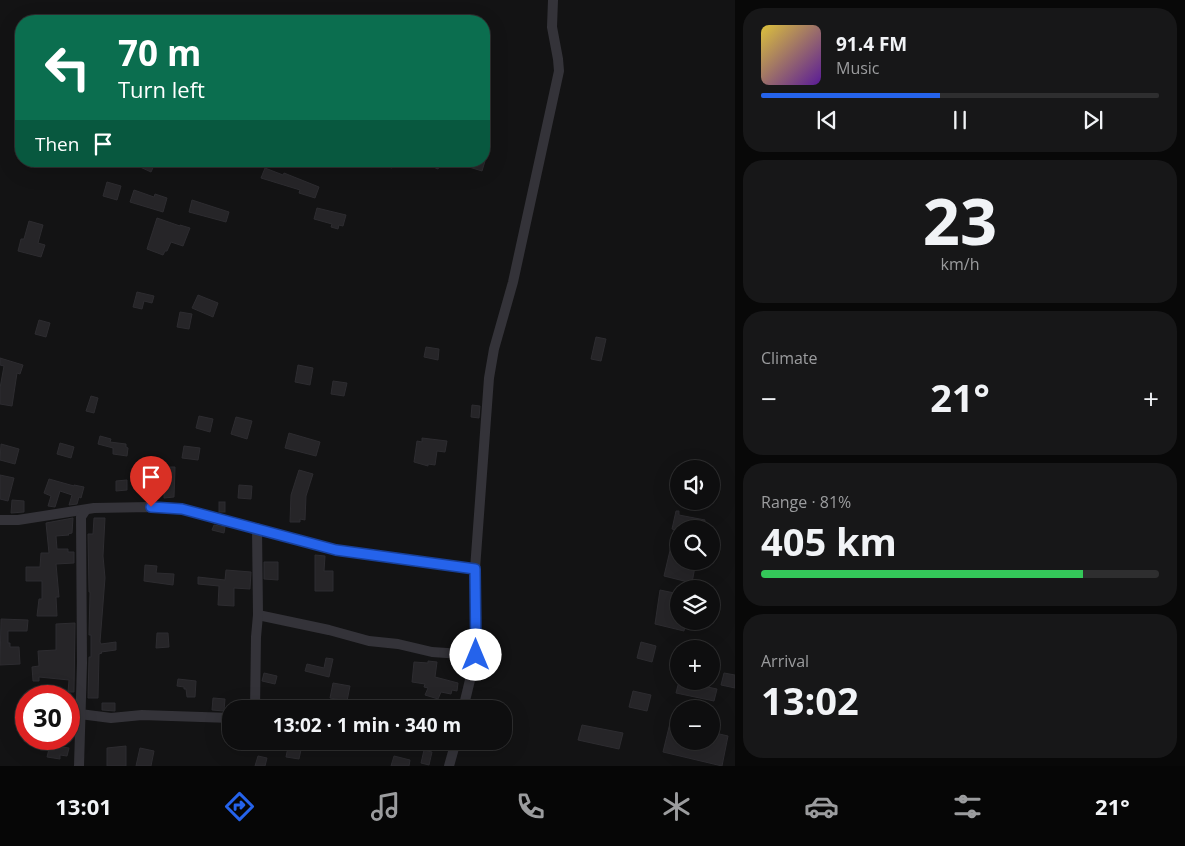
<!DOCTYPE html>
<meta charset="utf-8">
<style>
:root{--surface:#0e0e0f;--page:#171718;--text:#f1f3f6;--muted:#9b9c9e;--line:#2e2e2f;--accent:#2563eb}
body{margin:0;font-family:"Open Sans",sans-serif;background:var(--page);color:var(--text);height:100vh;display:flex;flex-direction:column;font-size:19px;white-space:nowrap}
*{box-sizing:border-box;margin:0}
p{font-size:16px;color:var(--muted)}
.icon{flex:none;width:28px;height:28px;fill:none;stroke:currentColor;stroke-width:2;stroke-linecap:round;stroke-linejoin:round}
.map{position:relative;flex:1;overflow:hidden}
.sheet{display:flex;flex-direction:column;gap:8px;padding:8px;background:#080808;width:450px}
.sheet>*{flex:none}
.banner{position:absolute;left:15px;top:15px;width:475px;height:152px;border-radius:20px;box-shadow:0 5px 20px #0002,0 0 0 1px var(--line);background:#0b6e4f;color:#fff;overflow:hidden}
.tools{position:absolute;left:670px;top:460px;display:grid;gap:10px}
.tools a{display:grid;place-items:center;width:50px;height:50px;border-radius:50%;background:var(--surface);box-shadow:0 5px 20px #0002,0 0 0 1px var(--line);font-size:25px}
.speed{position:absolute;left:15px;top:685px;display:flex;gap:10px;font-size:25px;font-weight:700;text-align:center}
.speed>*{display:grid;place-content:center;width:65px;height:65px;border-radius:50%;background:var(--surface);box-shadow:0 5px 20px #0002,0 0 0 1px var(--line);line-height:1}
.speed .limit{border:8px solid #d22;background:#fff;color:#111}
.pin{position:absolute;display:grid;place-items:center;width:42px;height:42px;color:#fff;margin:-51px -21px;border-radius:50% 50% 50% 0;rotate:-45deg;box-shadow:0 0 5px #0007}
.pin .icon{rotate:45deg}
.me{position:absolute;width:55px;margin:-28px;rotate:0deg;stroke-linejoin:round;filter:drop-shadow(0 0 4px #0008)}
.turn{display:flex;align-items:center;gap:18px;height:105px;padding:0 20px;font-size:22px}
.turn .icon{width:65px;height:65px;stroke-width:2.5}
.turn b{display:block;font-size:35px;line-height:42px}
.then{display:flex;align-items:center;height:48px;padding:0 20px;background:#0003;gap:10px;font-size:19px}
.big{font-size:38px;font-weight:700;line-height:1.1}
.sheet .widget{flex:1;display:flex;flex-direction:column;justify-content:center;gap:8px;min-width:0;padding:0 18px;border-radius:20px;background:var(--page)}
.sheet .dial{align-items:center;gap:0}
.dial b{font-size:65px;line-height:1}
.song{display:flex;align-items:center;gap:15px}
.cover{width:60px;height:60px;border-radius:8px;background:linear-gradient(135deg,hsl(50 70% 55%),hsl(270 70% 35%))}
.played{height:5px;border-radius:2px;background:linear-gradient(90deg,var(--accent) 45%,var(--line) 45%)}
.keys{display:flex;justify-content:space-around;direction:ltr}
.heat{display:flex;justify-content:space-between;align-items:center;font-size:28px;direction:ltr}
.charge{height:8px;border-radius:4px;background:linear-gradient(90deg,#34c759 81%,var(--line) 0)}
.trip{position:absolute;left:222px;top:700px;width:290px;height:50px;border-radius:20px;background:var(--surface);box-shadow:0 5px 20px #0002,0 0 0 1px var(--line);font-weight:700;line-height:50px;text-align:center}
.menu{display:flex;height:80px;justify-content:space-around;align-items:center;background:#060606;color:var(--muted)}
.menu .icon{width:35px;height:35px}
.menu .selected{color:var(--accent)}
.menu b{font-size:22px;color:var(--text)}
main{display:flex;flex:1;min-height:0}
.map>svg:first-child{display:block}
.building{fill:#262528;stroke:#2d2c30}
.lines{fill:none;stroke-linecap:round;stroke-linejoin:round}
.minor{stroke:#343339;stroke-width:10}
.route-casing{stroke:#184099;stroke-width:12}
.route{stroke:#2563eb;stroke-width:9}
</style>
<main>
<div class="map">
<svg width="735" height="766" viewBox="0 0 735 766">
<rect width="100%" height="100%" fill="#131314"/>
<g class="building">
<path d="M127 161H156L151 172Z"/>
<path d="M374 161H394L392 168 374 163Z"/>
<path d="M419 161H442L438 169Z"/>
<path d="M471 161H485L482 171 469 167Z"/>
<path d="M265 168 283 175 284 173 319 187 315 198 299 193 300 190 261 178Z"/>
<path d="M107 182 121 186 117 200 103 196Z"/>
<path d="M134 190 154 197 155 194 167 198 163 212 130 202Z"/>
<path d="M192 200 229 212 226 222 189 212Z"/>
<path d="M317 208 346 215 343 226 339 225 338 229 331 227 332 224 314 219Z"/>
<path d="M157 218 180 226V225L190 228 183 246 171 242 167 251H165L163 255 147 249Z"/>
<path d="M29 221 43 225 38 243 45 245 41 257 18 251 21 239H24Z"/>
<path d="M137 292 154 296 152 303 144 301 142 309 133 307Z"/>
<path d="M198 295 218 303 213 317 192 308Z"/>
<path d="M180 312 192 314 189 329 177 327Z"/>
<path d="M39 320 50 323 46 337 35 334Z"/>
<path d="M596 337 606 339 601 361 591 359Z"/>
<path d="M426 347 439 349 438 360 424 357Z"/>
<path d="M0 358 23 365 20 374 17 373 12 406 0 404V388L4 366 0 365Z"/>
<path d="M298 365 313 368 310 385 295 382Z"/>
<path d="M333 381 347 383 344 396 331 394Z"/>
<path d="M91 396 98 398 94 413 86 411Z"/>
<path d="M472 405 480 406 479 418 471 417Z"/>
<path d="M199 416 213 419 210 432 196 428Z"/>
<path d="M236 417 252 421 247 439 231 434Z"/>
<path d="M289 433 320 442 316 456 285 448Z"/>
<path d="M100 436 111 439 110 442 126 444V447L128 448 127 456 113 454V448L98 444Z"/>
<path d="M422 438 447 441 445 452 437 451 435 465 428 464V466L414 462 417 441 422 442Z"/>
<path d="M60 443 74 447 71 458 57 454Z"/>
<path d="M1 444 19 449 15 464 0 460Z"/>
<path d="M184 446 200 448 198 460 182 458Z"/>
<path d="M164 467H175L174 497 164 498Z"/>
<path d="M299 470 313 474 306 496 305 520 300 519V522H290L291 495Z"/>
<path d="M0 475 14 478 8 501 0 499Z"/>
<path d="M49 479 74 486V485L84 487 81 498 79 497 77 504 69 505 72 495 60 491 55 507 48 506 51 496 44 493Z"/>
<path d="M127 480V490L116 491V481Z"/>
<path d="M239 485 252 486 251 499 238 498Z"/>
<path d="M12 500 24 501V512L11 513Z"/>
<rect x="219" y="502" width="6" height="10"/>
<path d="M676 511H679V515L705 520 703 529H679V531L672 529Z"/>
<path d="M73 518 72 533 68 534 69 535 56 536 57 549H68V552H74V563L56 564 59 597H56L57 616H37L39 599H42V581H26V567H40L41 553H49L46 523Z"/>
<path d="M94 518H105L103 556 105 578 100 642 101 644 116 642V650L101 652 102 653 99 654 98 698H88L89 657H91V635H89L90 592H89L88 534H93Z"/>
<path d="M214 525 225 527 224 533 212 530Z"/>
<path d="M672 542 679 544V561H696L692 583 664 576Z"/>
<path d="M315 555 325 556 324 571H333V591H315Z"/>
<path d="M264 562H278V580L264 579Z"/>
<path d="M145 565 157 566 156 573 174 574 173 585 144 581Z"/>
<path d="M226 570 251 572 250 589 234 588V606L218 605 219 586 198 584V577L225 580Z"/>
<path d="M660 590 679 594V621H686L684 631 655 624Z"/>
<path d="M1 619 28 620 27 631H8V643H10V647H19L20 664 0 665Z"/>
<path d="M75 623 74 692H68L69 680 39 677V681H33L32 667 39 666 38 651 56 650V624Z"/>
<path d="M157 633H168L169 647 156 648Z"/>
<path d="M641 642 656 646 652 662 637 658Z"/>
<path d="M326 658 333 659 329 677 305 671 307 664 324 668Z"/>
<path d="M428 661 437 662 435 677 458 683 457 691 452 690 451 694 441 692 438 699 425 695 428 688 424 687 425 684 412 682 414 662 428 663Z"/>
<path d="M264 673 277 676 275 684 262 681Z"/>
<path d="M724 673 735 675V688L721 685Z"/>
<path d="M178 679 196 681 195 697H187L186 689H184V687L177 686Z"/>
<path d="M679 681 717 689 714 701 676 693Z"/>
<path d="M333 683 350 686 347 701 330 698Z"/>
<path d="M633 691 651 695 647 711 629 707Z"/>
<path d="M213 698 225 699 224 711 212 710Z"/>
<path d="M102 703H115V711L102 710Z"/>
<path d="M670 723 679 725V741H711V732L728 736 722 766 663 752Z"/>
<path d="M582 725 623 733 619 749 578 740Z"/>
<path d="M289 742 302 745 299 759 286 757Z"/>
<path d="M50 745 69 748 67 756 60 755V759L47 757Z"/>
<path d="M126 746V766H107V748Z"/>
<path d="M140 748 154 751 151 766H136Z"/>
<path d="M424 750 432 752 429 765 421 763Z"/>
<path d="M258 756 267 758 265 766H255Z"/>
<path d="M394 756 410 760 409 766H391Z"/>
</g>
<g class="lines">
<g class="minor">
<path d="M0 520H18L94 508 151 507 182 509 336 550 475 569"/>
<path d="M258 615 329 630 369 641 398 644 432 652 476 655"/>
<path d="M255 709 256 637 258 615 257 528"/>
<path d="M463 709 476 655 475 569 489 378 494 349 513 282 559 71 558 59 552 27 553 0"/>
<path d="M80 714 111 718 142 715 231 718"/>
<path d="M438 741 455 744"/>
<path d="M79 766 82 663 81 517 85 511"/>
<path d="M449 766 456 741"/>
</g>
</g>
<g class="lines">
<defs>
<path id="route" d="M151 507 182 509 336 550 475 569 476 655"/>
</defs>
<use href="#route" class="route-casing"/>
<use href="#route" class="route"/>
</g>
</svg>
<div class="tools">
<a><svg class="icon" aria-label="sound" viewBox="0 0 24 24"><path d="M4 9h4l5-4v14l-5-4H4zM17 9q2 3 0 6"/></svg></a>
<a><svg class="icon" aria-label="search" viewBox="0 0 24 24"><circle cx="10" cy="10" r="6"/><path d="M15 15l6 6"/></svg></a>
<a><svg class="icon" aria-label="layers" viewBox="0 0 24 24"><path d="M12 4l9 5-9 5-9-5zM3 14l9 5 9-5"/></svg></a>
<a>+</a>
<a>−</a>
</div>
<div class="speed"><div class="limit">30</div></div>
<div class="pin" style="left:151px;top:507px;background:#d93025"><svg class="icon" aria-label="arrive" viewBox="0 0 24 24"><path d="M6 21V4h12l-3 4 3 4H6"/></svg></div>
<svg class="me" style="left:476px;top:655px" viewBox="-20 -20 40 40"><circle r="19" fill="#fff"/><path d="M0-13L10 11 0 6-10 11z" fill="#2563eb"/></svg>
<div class="trip">13:02 · 1 min · 340 m</div>
<div class="banner">
<div class="turn"><svg class="icon" aria-label="left" viewBox="0 0 24 24"><path d="M17 20v-9H6M10 6l-5 5 5 5"/></svg><div><b>70 m</b>Turn left</div></div>
<div class="then">Then<svg class="icon" aria-label="arrive" viewBox="0 0 24 24"><path d="M6 21V4h12l-3 4 3 4H6"/></svg></div>
</div>
</div>
<section class="sheet">
<div class="widget">
<div class="song"><i class="cover"></i><div><b>91.4 FM</b><p>Music</p></div></div>
<div class="played"></div>
<div class="keys"><svg class="icon" aria-label="previous" viewBox="0 0 24 24"><path d="M18 5L8 12l10 7zM5 5v14"/></svg><svg class="icon" aria-label="pause" viewBox="0 0 24 24"><path d="M8 5v14M16 5v14"/></svg><svg class="icon" aria-label="next" viewBox="0 0 24 24"><path d="M6 5l10 7-10 7zM19 5v14"/></svg></div>
</div>
<div class="widget dial"><b>23</b><p>km/h</p></div>
<div class="widget"><p>Climate</p>
<div class="heat"><a>−</a><b class="big">21°</b><a>+</a></div>
</div>
<div class="widget"><p>Range · 81%</p><b class="big">405 km</b><div class="charge"></div></div>
<div class="widget"><p>Arrival</p><b class="big">13:02</b></div>
</section>
</main>
<nav class="menu">
<b>13:01</b>
<svg class="icon selected" aria-label="directions" viewBox="0 0 24 24"><path d="M12 3l9 9-9 9-9-9zM9 14v-3h6M13 9l2 2-2 2"/></svg>
<svg class="icon" aria-label="music" viewBox="0 0 24 24"><path d="M9 18V5l10-2v13"/><circle cx="6" cy="18" r="3"/><circle cx="16" cy="16" r="3"/></svg>
<svg class="icon" aria-label="phone" viewBox="0 0 24 24"><path d="M5 4h4l2 5-3 2q2 4 5 5l2-3 5 2v4C11 20 4 13 5 4z"/></svg>
<svg class="icon" aria-label="climate" viewBox="0 0 24 24"><path d="M12 3v18M4 7l16 10M4 17L20 7"/></svg>
<svg class="icon" aria-label="car" viewBox="0 0 24 24"><path d="M5 17H2v-5l4-1 3-4h7l3 4 3 1v5h-3M9 17h6M6 11h13"/><circle cx="7" cy="17" r="2"/><circle cx="17" cy="17" r="2"/></svg>
<svg class="icon" aria-label="filters" viewBox="0 0 24 24"><path d="M4 7h16M4 17h16"/><circle cx="9" cy="7" r="2"/><circle cx="15" cy="17" r="2"/></svg>
<b>21°</b>
</nav>
